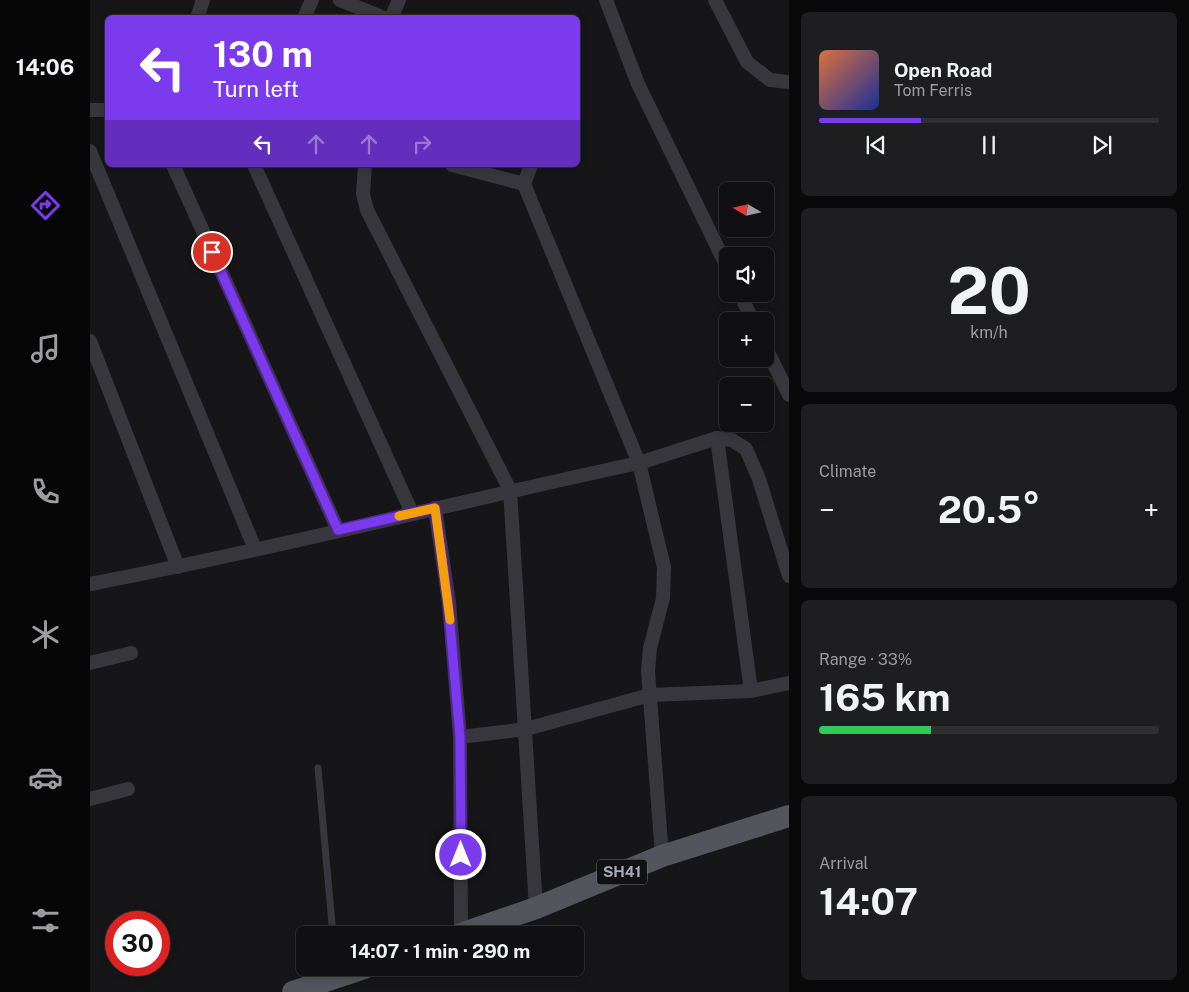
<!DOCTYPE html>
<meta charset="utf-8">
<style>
:root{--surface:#101012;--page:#1e1e20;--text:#f1f3f6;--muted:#9c9d9f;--line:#303032;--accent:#7c3aed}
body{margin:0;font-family:"Public Sans",sans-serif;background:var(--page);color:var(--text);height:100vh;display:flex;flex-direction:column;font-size:19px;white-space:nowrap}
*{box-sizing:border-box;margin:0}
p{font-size:16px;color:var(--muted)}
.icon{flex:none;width:28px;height:28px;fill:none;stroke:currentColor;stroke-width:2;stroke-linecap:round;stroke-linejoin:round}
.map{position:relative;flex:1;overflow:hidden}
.sheet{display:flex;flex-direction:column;gap:12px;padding:12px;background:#09090a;width:400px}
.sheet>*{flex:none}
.banner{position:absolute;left:15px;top:15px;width:475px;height:152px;border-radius:8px;box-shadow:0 2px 8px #0003,0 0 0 1px var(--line);background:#7c3aed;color:#fff;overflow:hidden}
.needle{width:32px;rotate:279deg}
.controls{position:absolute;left:629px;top:182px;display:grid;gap:10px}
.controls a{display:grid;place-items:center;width:55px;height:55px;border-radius:8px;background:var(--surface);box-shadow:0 2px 8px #0003,0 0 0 1px var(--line);font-size:25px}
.speed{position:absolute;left:15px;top:911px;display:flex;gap:10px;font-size:25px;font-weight:700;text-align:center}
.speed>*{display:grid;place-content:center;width:65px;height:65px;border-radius:50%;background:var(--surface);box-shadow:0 2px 8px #0003,0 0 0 1px var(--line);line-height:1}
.speed .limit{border:8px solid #d22;background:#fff;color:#111}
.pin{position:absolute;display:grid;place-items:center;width:42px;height:42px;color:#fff;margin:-21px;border:2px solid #fff;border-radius:50%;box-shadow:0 1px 5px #0007}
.me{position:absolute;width:55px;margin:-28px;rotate:0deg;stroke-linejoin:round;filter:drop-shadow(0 0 4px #0008)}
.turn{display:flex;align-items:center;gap:18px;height:105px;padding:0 25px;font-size:22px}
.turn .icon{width:65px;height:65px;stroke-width:2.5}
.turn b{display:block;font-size:35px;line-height:42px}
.lanes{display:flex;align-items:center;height:48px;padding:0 25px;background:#0003;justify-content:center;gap:25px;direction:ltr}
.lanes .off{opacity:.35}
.big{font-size:38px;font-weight:700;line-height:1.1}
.sheet .widget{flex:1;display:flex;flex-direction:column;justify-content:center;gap:8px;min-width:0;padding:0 18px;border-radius:8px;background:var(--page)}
.sheet .dial{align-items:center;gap:0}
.dial b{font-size:65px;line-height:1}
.song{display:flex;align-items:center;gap:15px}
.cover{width:60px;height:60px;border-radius:8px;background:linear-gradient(135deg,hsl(20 70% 55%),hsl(230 70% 35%))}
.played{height:5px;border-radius:2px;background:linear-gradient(90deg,var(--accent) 30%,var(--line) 30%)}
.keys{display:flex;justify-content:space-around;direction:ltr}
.heat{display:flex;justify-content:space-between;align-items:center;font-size:28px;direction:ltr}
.charge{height:8px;border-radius:4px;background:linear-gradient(90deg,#34c759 33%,var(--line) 0)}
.trip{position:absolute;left:206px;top:926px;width:288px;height:50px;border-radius:8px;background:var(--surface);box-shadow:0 2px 8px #0003,0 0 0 1px var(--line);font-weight:700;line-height:50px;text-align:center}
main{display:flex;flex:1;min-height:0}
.tab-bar{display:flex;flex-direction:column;width:90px;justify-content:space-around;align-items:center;background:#060607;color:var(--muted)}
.tab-bar .icon{width:35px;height:35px}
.tab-bar .current{color:var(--accent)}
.tab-bar b{font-size:22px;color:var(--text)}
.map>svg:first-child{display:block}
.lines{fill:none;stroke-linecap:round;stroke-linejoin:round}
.service{stroke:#37373d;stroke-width:7}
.minor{stroke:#37373d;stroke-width:14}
.primary{stroke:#53545c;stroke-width:22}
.route-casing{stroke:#51269a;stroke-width:12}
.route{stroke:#7c3aed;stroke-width:9}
.slow{stroke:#f59e0b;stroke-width:9}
.labels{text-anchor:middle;stroke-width:5;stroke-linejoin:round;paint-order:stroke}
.shield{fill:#111113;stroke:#7b7d86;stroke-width:1}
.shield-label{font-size:15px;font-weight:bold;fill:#a8abb8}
</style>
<main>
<nav class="tab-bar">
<b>14:06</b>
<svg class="icon current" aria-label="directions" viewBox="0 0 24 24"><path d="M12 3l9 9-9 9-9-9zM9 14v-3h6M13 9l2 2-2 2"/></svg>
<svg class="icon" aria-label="music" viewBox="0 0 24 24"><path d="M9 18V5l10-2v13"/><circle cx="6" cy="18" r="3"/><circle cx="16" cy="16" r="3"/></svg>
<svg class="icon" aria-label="phone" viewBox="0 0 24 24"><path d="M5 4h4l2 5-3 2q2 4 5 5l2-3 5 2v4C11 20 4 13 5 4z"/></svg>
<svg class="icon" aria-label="climate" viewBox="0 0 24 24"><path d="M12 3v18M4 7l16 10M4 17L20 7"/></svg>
<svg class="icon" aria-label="car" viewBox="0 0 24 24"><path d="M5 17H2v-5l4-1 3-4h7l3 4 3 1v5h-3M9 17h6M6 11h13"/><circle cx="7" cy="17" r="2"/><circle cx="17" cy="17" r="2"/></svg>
<svg class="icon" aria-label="filters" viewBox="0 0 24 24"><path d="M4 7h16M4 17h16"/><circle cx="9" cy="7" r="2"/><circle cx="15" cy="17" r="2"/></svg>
</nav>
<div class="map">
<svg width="699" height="992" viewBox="0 0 699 992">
<rect width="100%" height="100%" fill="#161618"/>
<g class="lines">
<path class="service" d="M228 768 243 935"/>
<g class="minor">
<path d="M250 0 294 18"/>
<path d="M516 0 548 84 638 269"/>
<path d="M625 0 657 62 680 80 699 82"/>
<path d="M107 18 113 0"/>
<path d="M214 18 222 0"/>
<path d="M301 18 309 0"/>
<path d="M0 110H18"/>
<path d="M0 151 165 549"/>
<path d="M83 165 248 530"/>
<path d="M164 165 322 513"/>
<path d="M275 165 273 194 277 210 420 490 446 908"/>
<path d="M362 165 434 184 549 463 627 438 642 440 656 449 669 479 699 576"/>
<path d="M434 184 441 165"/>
<path d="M650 294 663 321"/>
<path d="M0 341 88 567"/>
<path d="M675 346 699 395"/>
<path d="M627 438 661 691"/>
<path d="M345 508 359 602 370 737 371 934"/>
<path d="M0 584C184 549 366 502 549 463L574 567 573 598 560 648 558 671 572 856"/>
<path d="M0 663 41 653"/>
<path d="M370 737 436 729 560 695 661 691 699 683"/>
<path d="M0 799 38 789"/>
</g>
<g class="primary">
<path d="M368 935 446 908 572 856 699 816"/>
<path d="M203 992 274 968"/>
</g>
</g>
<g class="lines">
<defs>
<path id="route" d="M122 252 248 530 345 508 358 602 370 737 371 855"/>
</defs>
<use href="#route" class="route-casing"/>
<use href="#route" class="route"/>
<path class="slow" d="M309 516 345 508 360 620"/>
</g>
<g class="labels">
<rect class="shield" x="507" y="859.5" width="50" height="25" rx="4"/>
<g class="shield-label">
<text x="532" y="877">SH41</text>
</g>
</g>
</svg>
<div class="controls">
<a><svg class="needle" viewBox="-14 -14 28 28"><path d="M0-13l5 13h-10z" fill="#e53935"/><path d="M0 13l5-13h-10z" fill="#9c9d9f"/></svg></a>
<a><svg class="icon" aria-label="sound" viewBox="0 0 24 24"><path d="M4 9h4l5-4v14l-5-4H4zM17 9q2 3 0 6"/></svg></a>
<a>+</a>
<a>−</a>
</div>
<div class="speed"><div class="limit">30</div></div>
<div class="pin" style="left:122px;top:252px;background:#d93025"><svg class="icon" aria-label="arrive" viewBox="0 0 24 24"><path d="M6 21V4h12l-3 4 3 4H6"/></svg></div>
<svg class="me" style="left:371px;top:855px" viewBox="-20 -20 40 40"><circle r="17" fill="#7c3aed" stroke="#fff" stroke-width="3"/><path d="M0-11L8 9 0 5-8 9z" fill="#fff"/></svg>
<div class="trip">14:07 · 1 min · 290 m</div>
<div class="banner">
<div class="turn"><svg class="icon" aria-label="left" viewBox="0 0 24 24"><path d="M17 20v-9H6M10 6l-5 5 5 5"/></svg><div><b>130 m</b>Turn left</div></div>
<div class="lanes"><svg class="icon" aria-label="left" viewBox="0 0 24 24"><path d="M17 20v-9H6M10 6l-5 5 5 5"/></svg><svg class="icon off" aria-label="ahead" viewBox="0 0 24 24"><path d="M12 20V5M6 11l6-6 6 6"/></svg><svg class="icon off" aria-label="ahead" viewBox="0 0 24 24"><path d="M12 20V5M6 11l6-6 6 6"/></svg><svg class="icon off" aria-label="right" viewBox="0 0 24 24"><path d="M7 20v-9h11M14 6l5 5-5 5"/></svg></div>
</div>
</div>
<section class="sheet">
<div class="widget">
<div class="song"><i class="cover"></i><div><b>Open Road</b><p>Tom Ferris</p></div></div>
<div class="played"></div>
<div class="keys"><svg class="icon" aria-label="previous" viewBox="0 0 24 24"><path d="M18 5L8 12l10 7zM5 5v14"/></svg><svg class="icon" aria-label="pause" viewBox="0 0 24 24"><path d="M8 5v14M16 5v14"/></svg><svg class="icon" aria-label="next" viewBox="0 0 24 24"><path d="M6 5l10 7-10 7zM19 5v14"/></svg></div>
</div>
<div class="widget dial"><b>20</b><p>km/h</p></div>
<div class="widget"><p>Climate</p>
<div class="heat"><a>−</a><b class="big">20.5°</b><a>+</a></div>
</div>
<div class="widget"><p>Range · 33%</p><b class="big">165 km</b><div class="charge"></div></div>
<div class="widget"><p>Arrival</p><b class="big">14:07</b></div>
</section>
</main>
